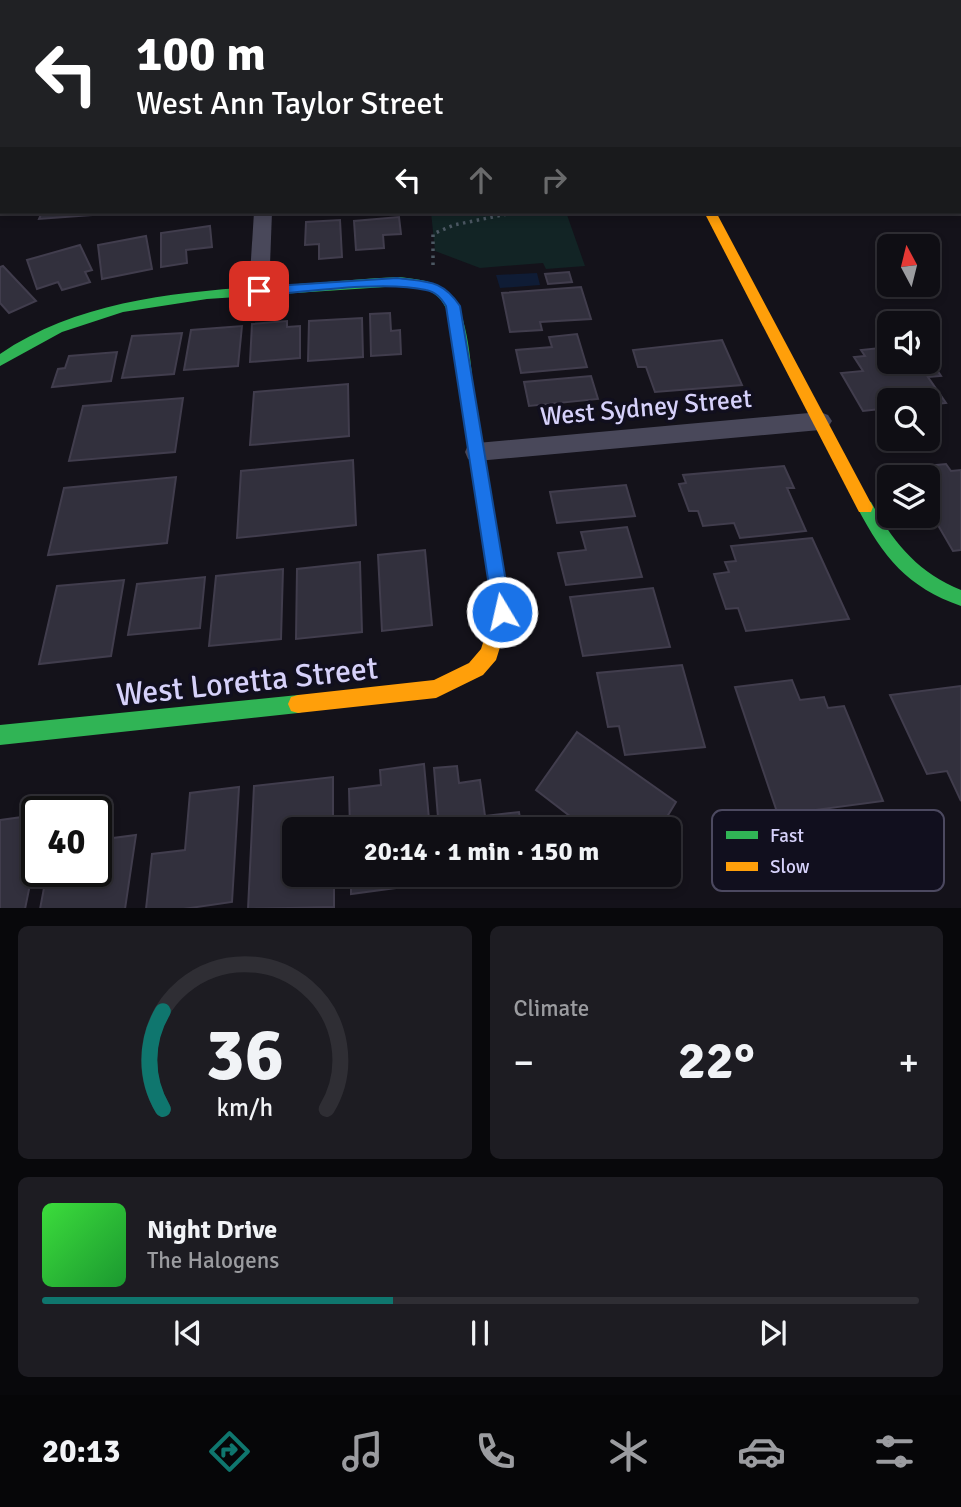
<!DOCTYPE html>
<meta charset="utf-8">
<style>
:root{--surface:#0f0e14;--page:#1d1c22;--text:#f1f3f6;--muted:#9b9ca0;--line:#2f2e34;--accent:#0f766e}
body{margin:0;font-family:Signika,sans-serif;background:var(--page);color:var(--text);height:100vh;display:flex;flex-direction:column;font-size:26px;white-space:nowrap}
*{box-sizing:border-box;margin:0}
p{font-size:23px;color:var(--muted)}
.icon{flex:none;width:38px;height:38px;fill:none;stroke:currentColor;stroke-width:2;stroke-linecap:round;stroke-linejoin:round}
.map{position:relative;height:908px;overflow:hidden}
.sheet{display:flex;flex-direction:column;gap:18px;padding:18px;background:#08080b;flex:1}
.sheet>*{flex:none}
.hud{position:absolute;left:0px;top:0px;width:962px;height:214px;box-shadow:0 4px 10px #0003,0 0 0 2px var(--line);background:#202124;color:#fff;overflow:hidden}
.needle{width:46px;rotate:353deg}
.buttons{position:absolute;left:877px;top:234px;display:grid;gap:14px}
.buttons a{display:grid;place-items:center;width:63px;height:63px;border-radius:10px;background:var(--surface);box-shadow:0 4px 10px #0003,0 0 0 2px var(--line);font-size:35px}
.speed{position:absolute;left:21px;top:796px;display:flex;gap:14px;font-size:35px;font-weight:700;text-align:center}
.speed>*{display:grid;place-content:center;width:91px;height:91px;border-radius:50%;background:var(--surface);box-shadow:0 4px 10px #0003,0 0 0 2px var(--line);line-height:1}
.speed .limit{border:4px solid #111;border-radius:10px;background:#fff;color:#111}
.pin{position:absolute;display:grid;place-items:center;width:60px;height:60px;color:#fff;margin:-30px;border-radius:14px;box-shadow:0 4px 10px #0006}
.me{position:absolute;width:77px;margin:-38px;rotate:351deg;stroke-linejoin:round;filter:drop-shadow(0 0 5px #0008)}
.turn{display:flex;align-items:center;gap:24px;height:147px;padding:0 21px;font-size:32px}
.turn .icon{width:91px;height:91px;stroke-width:2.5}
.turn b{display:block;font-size:49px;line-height:60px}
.lanes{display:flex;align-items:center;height:66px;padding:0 21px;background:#0003;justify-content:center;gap:35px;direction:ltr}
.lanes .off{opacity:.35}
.big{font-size:52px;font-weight:700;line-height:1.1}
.sheet .widget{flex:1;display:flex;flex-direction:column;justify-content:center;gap:10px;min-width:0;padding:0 24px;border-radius:10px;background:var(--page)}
.sheet .dial{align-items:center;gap:0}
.dial svg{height:182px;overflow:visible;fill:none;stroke:var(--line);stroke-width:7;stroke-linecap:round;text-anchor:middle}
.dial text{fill:var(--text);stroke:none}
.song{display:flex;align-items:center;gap:21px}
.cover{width:84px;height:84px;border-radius:10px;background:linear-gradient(135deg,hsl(120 70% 55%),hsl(130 70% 35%))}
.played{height:7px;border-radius:4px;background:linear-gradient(90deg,var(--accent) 40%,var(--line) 40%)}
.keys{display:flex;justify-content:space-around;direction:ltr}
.heat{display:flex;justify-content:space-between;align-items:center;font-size:38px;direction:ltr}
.sheet .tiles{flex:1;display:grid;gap:18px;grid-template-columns:1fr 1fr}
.widget:last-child{grid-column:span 2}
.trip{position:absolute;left:282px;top:817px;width:399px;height:70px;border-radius:10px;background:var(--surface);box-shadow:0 4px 10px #0003,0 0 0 2px var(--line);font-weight:700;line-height:70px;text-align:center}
.tabs{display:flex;height:112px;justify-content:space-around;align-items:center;background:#060608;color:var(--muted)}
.tabs .icon{width:49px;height:49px}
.tabs .current{color:var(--accent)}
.tabs b{font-size:32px;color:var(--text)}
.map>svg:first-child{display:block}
.green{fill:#122425}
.water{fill:#0f1c35}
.building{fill:#32303d;stroke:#413d4d;stroke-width:2}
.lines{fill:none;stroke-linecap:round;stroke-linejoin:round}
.path-far1{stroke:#4c5863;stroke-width:2.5;stroke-dasharray:2 3.5;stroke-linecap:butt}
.path{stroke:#4c5863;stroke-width:3.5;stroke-dasharray:2.5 4.5;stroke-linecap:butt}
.street{fill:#49485a;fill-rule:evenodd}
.fast{fill:#30b455;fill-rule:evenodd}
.slow{fill:#ff9f0a;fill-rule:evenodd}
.route{fill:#1a73e8;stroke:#114b97;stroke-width:2}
.labels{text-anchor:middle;stroke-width:7;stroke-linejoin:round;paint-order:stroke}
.street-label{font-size:26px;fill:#d6d1fa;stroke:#110f1e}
.near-street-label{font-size:32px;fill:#d6d1fa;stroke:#110f1e}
.key{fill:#110f1e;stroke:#4c4960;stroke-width:2}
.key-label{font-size:19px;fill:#d6d1fa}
</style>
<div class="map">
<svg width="961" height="909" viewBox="0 0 961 909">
<rect width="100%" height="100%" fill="#14121a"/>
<path class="green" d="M431 212H566L585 266 546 269 543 263 480 268 435 251Z"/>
<path class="water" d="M537 273 540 285 500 288 496 275Z"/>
<g class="building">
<path d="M42 212H107L106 214 39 219Z"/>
<path d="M399 217 401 234 383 235 384 248 356 250 354 221Z"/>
<path d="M340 220 342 257 319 259V244L305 245 306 222Z"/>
<path d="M210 226 212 247 186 250 187 263 161 267V233Z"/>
<path d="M146 236 152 269 102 279 98 245Z"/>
<path d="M80 245 92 270 85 272 90 282 62 290 58 282 37 289 27 260Z"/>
<path d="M3 266 36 301 9 313 0 303V267Z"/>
<path d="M569 272 572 282 548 284 545 274Z"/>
<path d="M581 287 591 319 540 322 542 330 510 332 502 293Z"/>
<path d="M390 313 391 331 400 330 401 354 371 356 370 314Z"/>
<path d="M362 318 363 357 308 361 309 321Z"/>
<path d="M287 321V327L300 326V358L250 362 252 324Z"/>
<path d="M242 326 238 366 184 370 191 330Z"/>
<path d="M182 333 174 374 122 378 132 336Z"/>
<path d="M577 334 587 367 521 373 516 350 552 347 549 337Z"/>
<path d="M722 340 742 385 655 392 646 367H638L633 350Z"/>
<path d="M889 347V362H928V356L941 376 928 377 946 403 928 405V401H889V408L863 411 841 373 863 371 854 357 865 356 861 350Z"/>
<path d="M117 352 111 381 52 387 58 369 65 368 69 356Z"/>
<path d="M591 376 598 399 529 406 524 382Z"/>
<path d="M348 384 349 436 250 445 254 392Z"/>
<path d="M183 398 175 452 69 461 83 406Z"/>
<path d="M353 460 356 525 237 538 241 471Z"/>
<path d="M946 464 951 471 961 470V550L953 551 928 508V478H910L904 468Z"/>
<path d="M784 466 794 488H787L806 531 740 538 734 523 703 526 698 511H689L679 484 686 483 683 475Z"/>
<path d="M176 477 167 543 48 555 64 488Z"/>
<path d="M626 485 635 516 557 523 550 492Z"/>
<path d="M627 527 642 577 566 585 558 553 586 550 581 532Z"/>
<path d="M812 538 849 619 746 631 738 608 726 609 714 574 729 572 725 562 736 561 731 546Z"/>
<path d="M425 550 432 625 382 631 378 555Z"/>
<path d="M360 562 362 632 296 639 297 569Z"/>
<path d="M283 569 281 639 209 646 216 576Z"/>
<path d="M205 577 200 628 128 635 137 584Z"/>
<path d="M124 580 111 656 39 664 57 586Z"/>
<path d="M653 588 670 647 583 656 570 597Z"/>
<path d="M682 665 705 747 625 755 619 726 608 727 597 673Z"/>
<path d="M792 680 800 700 824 697 828 708 844 706 883 801 778 815 735 687Z"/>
<path d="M961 686V801L947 771 927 774 890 695Z"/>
<path d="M577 732 676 802 659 830H588L536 790Z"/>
<path d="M424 764 430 830H350L349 789 381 785 380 770Z"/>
<path d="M457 766 459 783 480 780 485 816 519 812 522 830H439L434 768Z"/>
<path d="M333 777V830H294V875H334V907L248 909 254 786Z"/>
<path d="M239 787 232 902 183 909H146L152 854 185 850 190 793Z"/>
<path d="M111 800 105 839 136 835 125 909H40L47 872H96V812H59L60 805Z"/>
<path d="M37 815V850L25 909H0V820Z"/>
<path d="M351 875H433L434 883 351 894Z"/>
</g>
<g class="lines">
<path class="path-far1" d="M0 84 2 81"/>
<path class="path" d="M433 265V234L454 225 517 212"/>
<g class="street">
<path d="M206 0H220L205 2Z"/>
<path d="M718 0H760L717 2Z"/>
<path d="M795 0H809L810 2H796Z"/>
<rect x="0" y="169" width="2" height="10"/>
<path d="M254 212H272L269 291 266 296H252L249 291Z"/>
<path d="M820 412 828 415 832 421 828 427 820 430 477 461 468 459 465 452 468 445 477 443Z"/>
</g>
<g class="fast">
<path d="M400 277C414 279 430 280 443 288 469 304 470 364 474 392L472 396H462L460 392C457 368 456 311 437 296 427 287 413 287 400 286L207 299 123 312 62 332 0 366V354C87 295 197 291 298 284 332 282 366 278 400 277Z"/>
<path d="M865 500 871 502C893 542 918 573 961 590V606C907 587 883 557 857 507L859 502Z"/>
<path d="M298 695 305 697 308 704 305 711 298 713 0 745V725Z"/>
</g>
<g class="slow">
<path d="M704 212H716L873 507 871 512H859Z"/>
<path d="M467 387 474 392 511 612 496 660 483 675 436 698 298 713 291 711 288 704 291 697 298 695 434 680 469 663 481 649 493 612 460 392Z"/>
</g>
</g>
<path class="route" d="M397 278C427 282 442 279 460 306L511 612 508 618 502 620 495 618 493 612 446 306C441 298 436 292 426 290 384 280 304 292 259 296L252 291 259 287Z"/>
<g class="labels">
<g class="street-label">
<text transform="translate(646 407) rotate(-5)" y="9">West Sydney Street</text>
</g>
<g class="near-street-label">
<text transform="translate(247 681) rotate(-6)" y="11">West Loretta Street</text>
</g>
</g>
<rect x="712" y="810" width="232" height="81" rx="10" class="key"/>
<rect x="726" y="831" width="32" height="8" fill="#30b455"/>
<rect x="726" y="862" width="32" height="9" fill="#ff9f0a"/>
<g class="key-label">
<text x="770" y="842">Fast</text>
<text x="770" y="873">Slow</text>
</g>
</svg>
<div class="buttons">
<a><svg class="needle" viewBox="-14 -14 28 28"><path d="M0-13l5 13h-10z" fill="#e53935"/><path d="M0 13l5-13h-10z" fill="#9b9ca0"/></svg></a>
<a><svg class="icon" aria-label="sound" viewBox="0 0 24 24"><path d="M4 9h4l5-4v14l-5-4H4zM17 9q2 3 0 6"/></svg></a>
<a><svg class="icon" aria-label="search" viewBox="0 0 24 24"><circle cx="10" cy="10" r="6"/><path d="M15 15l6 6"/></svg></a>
<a><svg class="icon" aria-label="layers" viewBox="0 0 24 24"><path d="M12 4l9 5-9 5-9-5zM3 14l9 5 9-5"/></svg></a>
</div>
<div class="speed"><div class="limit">40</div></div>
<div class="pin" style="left:259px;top:291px;background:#d93025"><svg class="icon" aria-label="arrive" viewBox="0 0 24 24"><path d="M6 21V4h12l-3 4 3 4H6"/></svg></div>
<svg class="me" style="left:502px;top:612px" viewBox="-20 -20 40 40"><circle r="17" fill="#1a73e8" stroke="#fff" stroke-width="3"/><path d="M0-11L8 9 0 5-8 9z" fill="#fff"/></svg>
<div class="trip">20:14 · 1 min · 150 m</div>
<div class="hud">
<div class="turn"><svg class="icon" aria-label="left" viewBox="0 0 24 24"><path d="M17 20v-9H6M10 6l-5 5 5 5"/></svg><div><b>100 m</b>West Ann Taylor Street</div></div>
<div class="lanes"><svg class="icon" aria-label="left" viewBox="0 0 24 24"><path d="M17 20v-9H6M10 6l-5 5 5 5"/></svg><svg class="icon off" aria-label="ahead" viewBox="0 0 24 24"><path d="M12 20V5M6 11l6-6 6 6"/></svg><svg class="icon off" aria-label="right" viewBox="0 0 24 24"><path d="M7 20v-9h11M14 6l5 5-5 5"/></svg></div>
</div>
</div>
<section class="sheet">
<div class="tiles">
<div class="widget dial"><svg viewBox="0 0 100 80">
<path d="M14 69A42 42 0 1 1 86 69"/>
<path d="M14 69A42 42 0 0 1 14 26" stroke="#0f766e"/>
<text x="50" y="56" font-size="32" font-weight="700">36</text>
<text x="50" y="72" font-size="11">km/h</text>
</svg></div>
<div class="widget"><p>Climate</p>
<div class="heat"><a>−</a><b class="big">22°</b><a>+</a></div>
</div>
<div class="widget">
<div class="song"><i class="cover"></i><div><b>Night Drive</b><p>The Halogens</p></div></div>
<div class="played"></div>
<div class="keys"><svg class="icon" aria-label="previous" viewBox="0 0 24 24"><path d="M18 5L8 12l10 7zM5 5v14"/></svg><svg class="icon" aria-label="pause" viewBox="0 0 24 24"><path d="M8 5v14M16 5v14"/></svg><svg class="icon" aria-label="next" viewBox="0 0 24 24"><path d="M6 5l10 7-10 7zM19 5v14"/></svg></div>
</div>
</div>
</section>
<nav class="tabs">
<b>20:13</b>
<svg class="icon current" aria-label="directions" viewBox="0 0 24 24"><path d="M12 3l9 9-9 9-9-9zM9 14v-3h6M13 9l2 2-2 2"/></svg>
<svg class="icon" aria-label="music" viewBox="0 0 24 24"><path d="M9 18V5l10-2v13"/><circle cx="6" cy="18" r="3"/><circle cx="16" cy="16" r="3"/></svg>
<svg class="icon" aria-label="phone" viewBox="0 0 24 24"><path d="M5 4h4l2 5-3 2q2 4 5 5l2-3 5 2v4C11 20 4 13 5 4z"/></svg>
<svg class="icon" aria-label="climate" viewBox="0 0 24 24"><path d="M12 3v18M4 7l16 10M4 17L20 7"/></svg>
<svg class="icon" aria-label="car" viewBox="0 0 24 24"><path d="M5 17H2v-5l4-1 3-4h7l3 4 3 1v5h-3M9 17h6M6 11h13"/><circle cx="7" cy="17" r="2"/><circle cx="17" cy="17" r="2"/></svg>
<svg class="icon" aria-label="filters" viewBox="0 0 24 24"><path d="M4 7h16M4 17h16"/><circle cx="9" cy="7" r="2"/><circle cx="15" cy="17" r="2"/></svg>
</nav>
